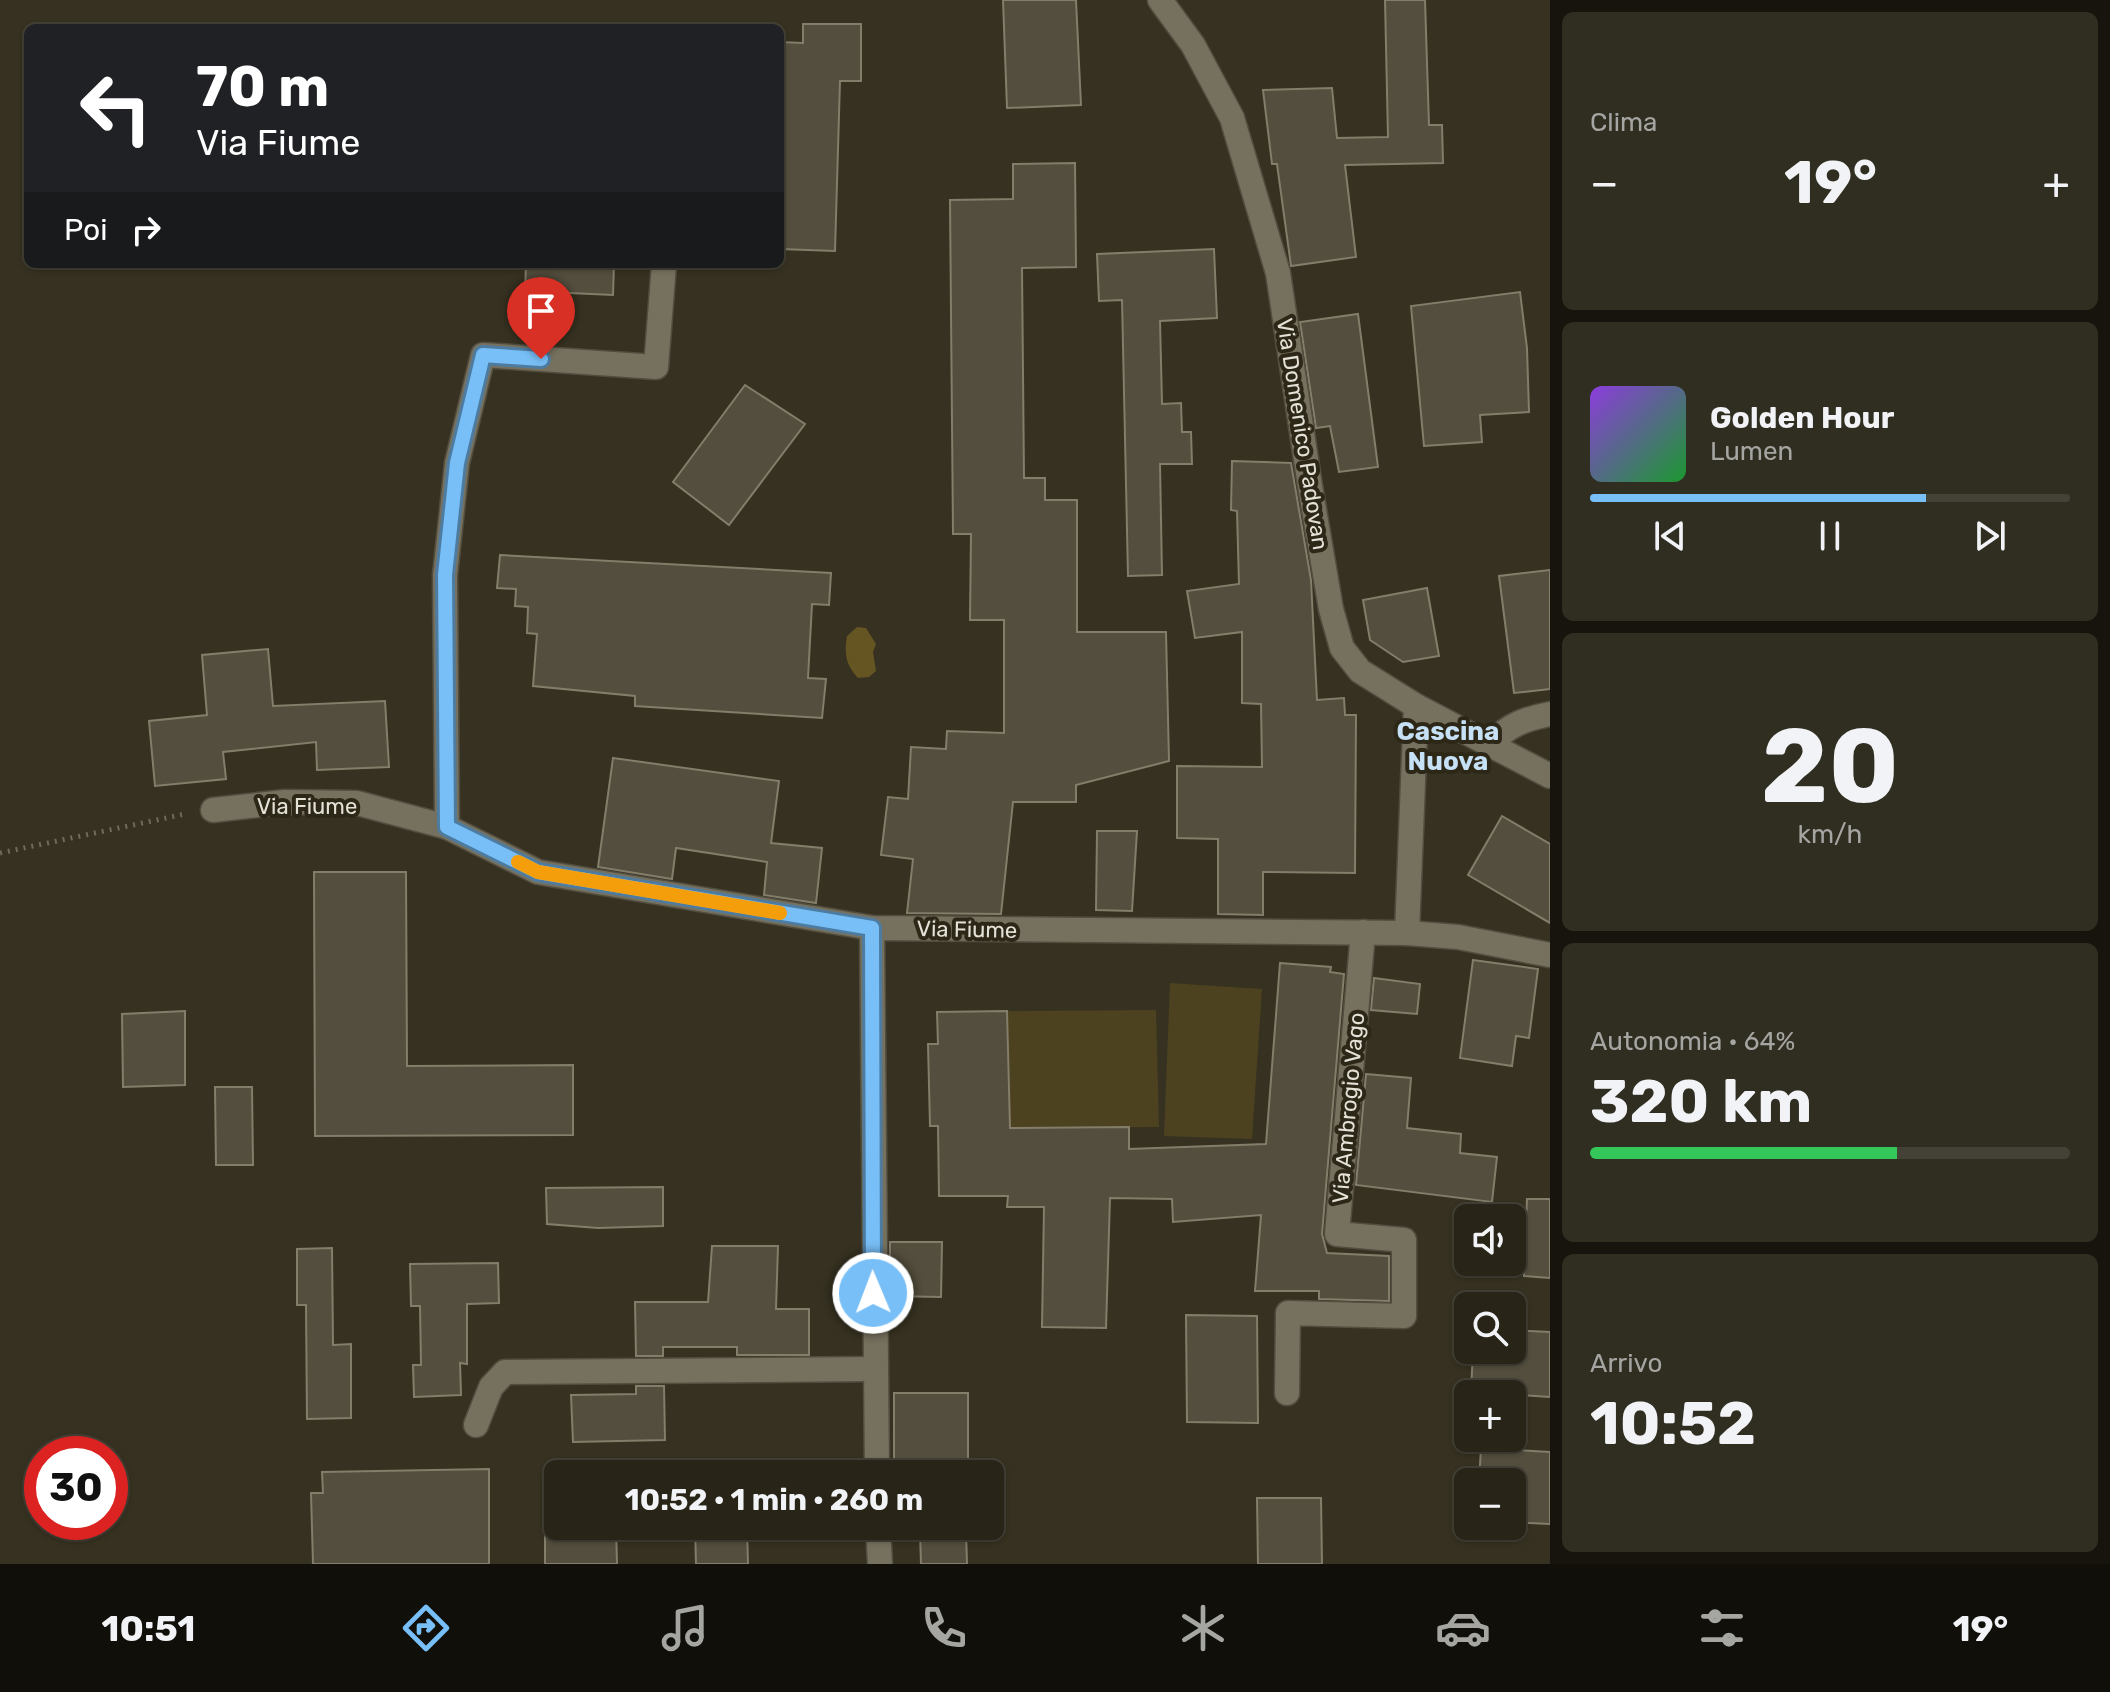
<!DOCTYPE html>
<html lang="it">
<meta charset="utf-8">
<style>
:root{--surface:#282518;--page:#302d21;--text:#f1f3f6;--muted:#a5a5a2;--line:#444237;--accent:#78bff7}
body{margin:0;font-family:Rubik,sans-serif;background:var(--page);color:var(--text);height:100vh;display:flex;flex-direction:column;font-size:30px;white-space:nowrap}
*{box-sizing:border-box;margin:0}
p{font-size:26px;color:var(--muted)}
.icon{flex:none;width:44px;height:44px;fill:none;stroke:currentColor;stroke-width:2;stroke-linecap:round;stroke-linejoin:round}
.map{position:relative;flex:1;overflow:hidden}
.details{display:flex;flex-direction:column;gap:12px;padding:12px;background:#16140d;width:560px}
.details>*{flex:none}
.guide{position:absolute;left:24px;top:24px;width:760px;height:244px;border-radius:12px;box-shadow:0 2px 6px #0004,0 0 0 2px var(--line);background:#202124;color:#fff;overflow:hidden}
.tools{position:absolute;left:1454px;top:1204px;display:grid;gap:16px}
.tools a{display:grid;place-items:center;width:72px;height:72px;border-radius:12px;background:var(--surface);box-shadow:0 2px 6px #0004,0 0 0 2px var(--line);font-size:40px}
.speed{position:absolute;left:24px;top:1436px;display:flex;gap:16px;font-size:40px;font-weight:700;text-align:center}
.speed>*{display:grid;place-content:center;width:104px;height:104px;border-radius:50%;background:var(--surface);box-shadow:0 2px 6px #0004,0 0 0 2px var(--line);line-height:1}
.speed .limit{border:12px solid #d22;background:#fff;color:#111}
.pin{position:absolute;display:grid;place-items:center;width:68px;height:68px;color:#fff;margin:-82px -34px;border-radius:50% 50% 50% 0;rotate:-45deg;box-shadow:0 0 8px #0007}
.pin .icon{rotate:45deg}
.me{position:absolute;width:88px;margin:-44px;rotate:359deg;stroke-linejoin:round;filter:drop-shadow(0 0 6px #0008)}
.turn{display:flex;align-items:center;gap:28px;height:168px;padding:0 40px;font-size:36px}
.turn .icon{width:104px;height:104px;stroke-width:2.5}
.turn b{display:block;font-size:56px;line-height:68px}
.then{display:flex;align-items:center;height:76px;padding:0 40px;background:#0003;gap:16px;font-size:30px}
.big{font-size:60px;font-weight:700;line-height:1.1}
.details .card{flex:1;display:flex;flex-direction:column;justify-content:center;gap:12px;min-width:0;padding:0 28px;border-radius:12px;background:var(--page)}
.details .dial{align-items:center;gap:0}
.dial b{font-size:104px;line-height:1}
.song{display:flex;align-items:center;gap:24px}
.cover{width:96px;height:96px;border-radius:12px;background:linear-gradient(135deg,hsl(270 70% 55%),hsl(130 70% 35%))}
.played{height:8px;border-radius:4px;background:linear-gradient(90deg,var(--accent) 70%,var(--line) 70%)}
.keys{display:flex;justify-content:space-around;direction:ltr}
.heat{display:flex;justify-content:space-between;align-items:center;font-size:44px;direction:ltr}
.charge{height:12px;border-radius:6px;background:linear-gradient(90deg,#34c759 64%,var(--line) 0)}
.trip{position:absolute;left:544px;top:1460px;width:460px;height:80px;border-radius:12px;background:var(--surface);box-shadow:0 2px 6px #0004,0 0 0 2px var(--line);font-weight:700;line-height:80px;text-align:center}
.tab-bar{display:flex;height:128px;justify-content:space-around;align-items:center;background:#100f0a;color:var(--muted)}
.tab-bar .icon{width:56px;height:56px}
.tab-bar .on{color:var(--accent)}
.tab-bar b{font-size:36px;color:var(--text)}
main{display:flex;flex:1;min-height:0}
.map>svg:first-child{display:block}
.green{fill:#4c4220}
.water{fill:#645522}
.building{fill:#534e3d;stroke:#837d6a;stroke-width:2}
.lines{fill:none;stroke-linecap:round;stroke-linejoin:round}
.street-casing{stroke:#514d3f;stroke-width:27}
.secondary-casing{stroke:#514d3f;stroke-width:27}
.path{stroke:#6f6b5c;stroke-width:5;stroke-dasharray:2 6;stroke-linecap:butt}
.street{stroke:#76705e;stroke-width:24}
.secondary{stroke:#76705e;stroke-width:24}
.route-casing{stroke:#4e7ca1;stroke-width:20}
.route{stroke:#78bff7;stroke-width:14}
.slow{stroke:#f59e0b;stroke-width:14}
.labels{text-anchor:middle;stroke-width:8;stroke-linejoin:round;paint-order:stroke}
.street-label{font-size:22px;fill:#e4e1d7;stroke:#2c2717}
.quarter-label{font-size:26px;font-weight:bold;fill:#c6e0f5;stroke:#2c2717}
</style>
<main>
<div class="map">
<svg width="1550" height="1564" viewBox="0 0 1550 1564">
<rect width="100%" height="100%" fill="#363120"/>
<g class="green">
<path d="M1170 983 1262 989 1252 1139 1164 1136Z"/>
<path d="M1156 1010 1159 1127 1010 1128 1007 1011Z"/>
</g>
<path class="water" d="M857 627 866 628 876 644 873 652 876 671 869 677 858 678C846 665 844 654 847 636Z"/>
<g class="building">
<path d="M1003 0H1076L1081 105 1007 108Z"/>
<path d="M1385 0H1425L1429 125H1442L1443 163 1345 165 1356 257 1291 266 1277 164H1272L1263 90 1332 88 1337 138 1388 137Z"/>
<path d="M803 24H861V81H840L835 251 780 249V42L803 43Z"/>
<path d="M1075 163 1076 267 1022 268 1024 478H1045V500H1077V632H1166L1169 761 1076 785V802H1013L1001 914 907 913 913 859 881 855 888 797 908 799 911 747 946 749 947 731 1004 733V620H970L971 534H953L950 200 1013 199V164Z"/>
<path d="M1214 249 1217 318 1160 321 1162 404 1181 403 1182 432H1191L1192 464H1160L1162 575 1128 576 1122 300 1099 301 1097 254Z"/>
<path d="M526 264H614L613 295 525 291Z"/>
<path d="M1520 292 1527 348 1529 412 1480 415 1482 442 1424 446 1411 306Z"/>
<path d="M1358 314 1378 467 1339 472 1330 426 1316 428 1300 322Z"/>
<path d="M745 385 805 424 729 525 673 482Z"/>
<path d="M1232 461 1291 463 1311 580 1317 700 1344 698 1345 715H1356L1355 873 1263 872V915L1218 914V839L1177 838V766L1262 767 1261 704 1242 703V632L1195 638 1187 591 1239 584 1237 511 1231 510Z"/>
<path d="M500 555 831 573 829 605 812 604 808 678 826 679 822 718 635 706V696L533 686 537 634 527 633 528 607 515 606 516 589 497 588Z"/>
<path d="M1550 570V689L1514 693 1499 576Z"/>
<path d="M1427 588 1439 656 1403 662 1370 640 1363 600Z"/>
<path d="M268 649 273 706 385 701 389 767 317 770 316 742 223 752 226 779 155 786 149 721 207 715 202 655Z"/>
<path d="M613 758 779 781 771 843 822 848 816 903 764 895 767 862 676 848 672 879 598 867Z"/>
<path d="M1502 816 1550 844V923L1468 875Z"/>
<path d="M1097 831H1137L1132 911 1096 910Z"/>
<path d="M314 872H406L407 1066 573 1065V1135L315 1136Z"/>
<path d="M1473 960 1538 969 1529 1038 1516 1036 1512 1066 1460 1058Z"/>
<path d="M1280 963 1331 967 1330 972 1344 974 1322 1234 1327 1253 1389 1256V1301L1319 1299V1291H1255L1261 1215 1173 1222 1172 1199 1110 1198 1106 1328 1042 1327 1044 1207H1007L1008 1196H939L938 1126H930L928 1044H938L937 1012 1007 1011 1010 1128 1129 1127V1149L1266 1144Z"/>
<path d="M1374 978 1420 984 1417 1014 1371 1010Z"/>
<path d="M185 1011V1085L123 1087 122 1014Z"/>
<path d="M1366 1074 1411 1078 1407 1128 1461 1134 1460 1153 1497 1157 1492 1202 1356 1185Z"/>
<path d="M215 1087H252L253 1165H216Z"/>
<path d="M663 1187V1226L598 1228 547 1224 546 1188Z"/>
<path d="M1527 1199H1550V1278L1524 1276Z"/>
<path d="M890 1242H942L941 1297 890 1296Z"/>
<path d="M712 1246H778L776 1309H809V1355H737V1347H663V1356H636L635 1302H708Z"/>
<path d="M332 1248 333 1345 351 1344V1418L307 1419 306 1305H297V1249Z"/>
<path d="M498 1263 499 1303 467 1304V1364L460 1363 461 1395 414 1397 413 1365H421L420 1306H411L410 1264Z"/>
<path d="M1186 1315 1257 1316 1258 1423 1187 1422Z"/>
<path d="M1512 1330 1550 1332V1397L1471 1392 1473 1350H1512Z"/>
<path d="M636 1386H664L665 1440 573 1442 571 1395 636 1394Z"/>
<rect x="894" y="1393" width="74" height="69"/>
<path d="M1481 1448 1550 1452V1524L1512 1522V1482H1479Z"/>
<path d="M489 1469V1564H313L311 1493H323L322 1472Z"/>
<path d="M1257 1498H1321L1322 1564H1258Z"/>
<path d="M545 1526H616L617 1564H545Z"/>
<path d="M695 1526H747L748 1564H696Z"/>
<path d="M966 1531 967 1564H921L920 1533Z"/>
</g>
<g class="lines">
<defs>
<g id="street">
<path d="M1490 744C1509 725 1524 719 1550 714"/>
<path d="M213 810 285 802 357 803 447 827 538 872 872 928 1407 933 1458 937 1550 955"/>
<path d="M447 827 445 575 457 463 483 355 656 367 664 264"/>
<path d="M872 928 877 1474"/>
<path d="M1407 933 1416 706"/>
<path d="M1287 1393 1288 1313 1404 1316V1240L1337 1234 1363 932"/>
<path d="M476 1425 491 1387 505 1372 874 1369"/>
<path d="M878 1526 880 1564"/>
</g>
<path id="secondary" d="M1160 0 1193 45 1232 118 1278 273 1310 486 1331 609 1342 648 1360 671 1416 706 1550 776"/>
</defs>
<use href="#street" class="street-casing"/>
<use href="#secondary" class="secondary-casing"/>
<path class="path" d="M0 853 185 814"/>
<use href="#street" class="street"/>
<use href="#secondary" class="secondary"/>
</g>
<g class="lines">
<defs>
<path id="route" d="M541 359 483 355 457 463 445 575 447 827 538 872 872 928 873 1293"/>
</defs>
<use href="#route" class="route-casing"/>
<use href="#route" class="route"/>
<path class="slow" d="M518 862 538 872 780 913"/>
</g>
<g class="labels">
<g class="street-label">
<text transform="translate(1303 434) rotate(81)" y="8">Via Domenico Padovan</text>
<text x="307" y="814">Via Fiume</text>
<text transform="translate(967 929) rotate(1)" y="8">Via Fiume</text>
<text transform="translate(1348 1108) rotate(-85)" y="8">Via Ambrogio Vago</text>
</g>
<g class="quarter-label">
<text x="1448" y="740">Cascina<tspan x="1448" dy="30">Nuova</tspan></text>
</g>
</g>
</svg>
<div class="tools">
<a><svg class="icon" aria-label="sound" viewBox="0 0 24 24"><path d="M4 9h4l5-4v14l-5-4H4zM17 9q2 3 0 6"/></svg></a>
<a><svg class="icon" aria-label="search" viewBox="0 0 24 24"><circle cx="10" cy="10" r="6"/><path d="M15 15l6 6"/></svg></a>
<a>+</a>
<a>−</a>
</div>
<div class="speed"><div class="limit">30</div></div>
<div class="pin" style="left:541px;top:359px;background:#d93025"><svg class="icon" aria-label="arrive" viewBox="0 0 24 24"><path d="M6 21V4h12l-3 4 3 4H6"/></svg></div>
<svg class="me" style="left:873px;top:1293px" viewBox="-20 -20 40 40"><circle r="17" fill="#78bff7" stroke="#fff" stroke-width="3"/><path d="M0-11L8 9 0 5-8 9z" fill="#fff"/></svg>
<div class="trip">10:52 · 1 min · 260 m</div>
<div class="guide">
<div class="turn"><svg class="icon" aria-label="left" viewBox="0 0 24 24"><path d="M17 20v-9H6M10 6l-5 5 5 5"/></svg><div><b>70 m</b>Via Fiume</div></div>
<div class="then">Poi<svg class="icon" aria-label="right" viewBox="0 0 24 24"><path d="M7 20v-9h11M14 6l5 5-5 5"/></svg></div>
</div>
</div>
<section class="details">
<div class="card"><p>Clima</p>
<div class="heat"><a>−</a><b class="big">19°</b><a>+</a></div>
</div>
<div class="card">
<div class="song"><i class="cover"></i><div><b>Golden Hour</b><p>Lumen</p></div></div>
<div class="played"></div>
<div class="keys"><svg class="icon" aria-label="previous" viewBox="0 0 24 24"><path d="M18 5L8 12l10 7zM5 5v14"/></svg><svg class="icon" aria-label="pause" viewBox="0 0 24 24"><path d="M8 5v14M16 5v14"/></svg><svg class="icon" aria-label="next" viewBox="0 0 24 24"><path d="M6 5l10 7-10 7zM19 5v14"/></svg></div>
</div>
<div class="card dial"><b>20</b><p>km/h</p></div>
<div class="card"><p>Autonomia · 64%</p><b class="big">320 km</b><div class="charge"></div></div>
<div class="card"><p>Arrivo</p><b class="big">10:52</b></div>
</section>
</main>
<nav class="tab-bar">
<b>10:51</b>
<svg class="icon on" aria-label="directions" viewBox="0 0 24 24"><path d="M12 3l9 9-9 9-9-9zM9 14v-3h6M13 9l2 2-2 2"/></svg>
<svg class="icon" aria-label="music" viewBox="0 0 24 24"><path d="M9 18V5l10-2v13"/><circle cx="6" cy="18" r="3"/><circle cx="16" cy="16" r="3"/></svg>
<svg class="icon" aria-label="phone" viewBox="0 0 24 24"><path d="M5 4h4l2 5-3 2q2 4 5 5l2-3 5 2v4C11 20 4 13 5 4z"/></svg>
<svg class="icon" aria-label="climate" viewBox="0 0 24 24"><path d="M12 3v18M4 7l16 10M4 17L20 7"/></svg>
<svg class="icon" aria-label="car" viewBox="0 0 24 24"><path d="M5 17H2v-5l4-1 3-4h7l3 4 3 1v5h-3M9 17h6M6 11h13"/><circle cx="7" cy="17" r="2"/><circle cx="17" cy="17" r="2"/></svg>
<svg class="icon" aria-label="filters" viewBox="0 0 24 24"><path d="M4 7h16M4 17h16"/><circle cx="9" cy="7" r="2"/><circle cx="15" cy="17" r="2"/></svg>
<b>19°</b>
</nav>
